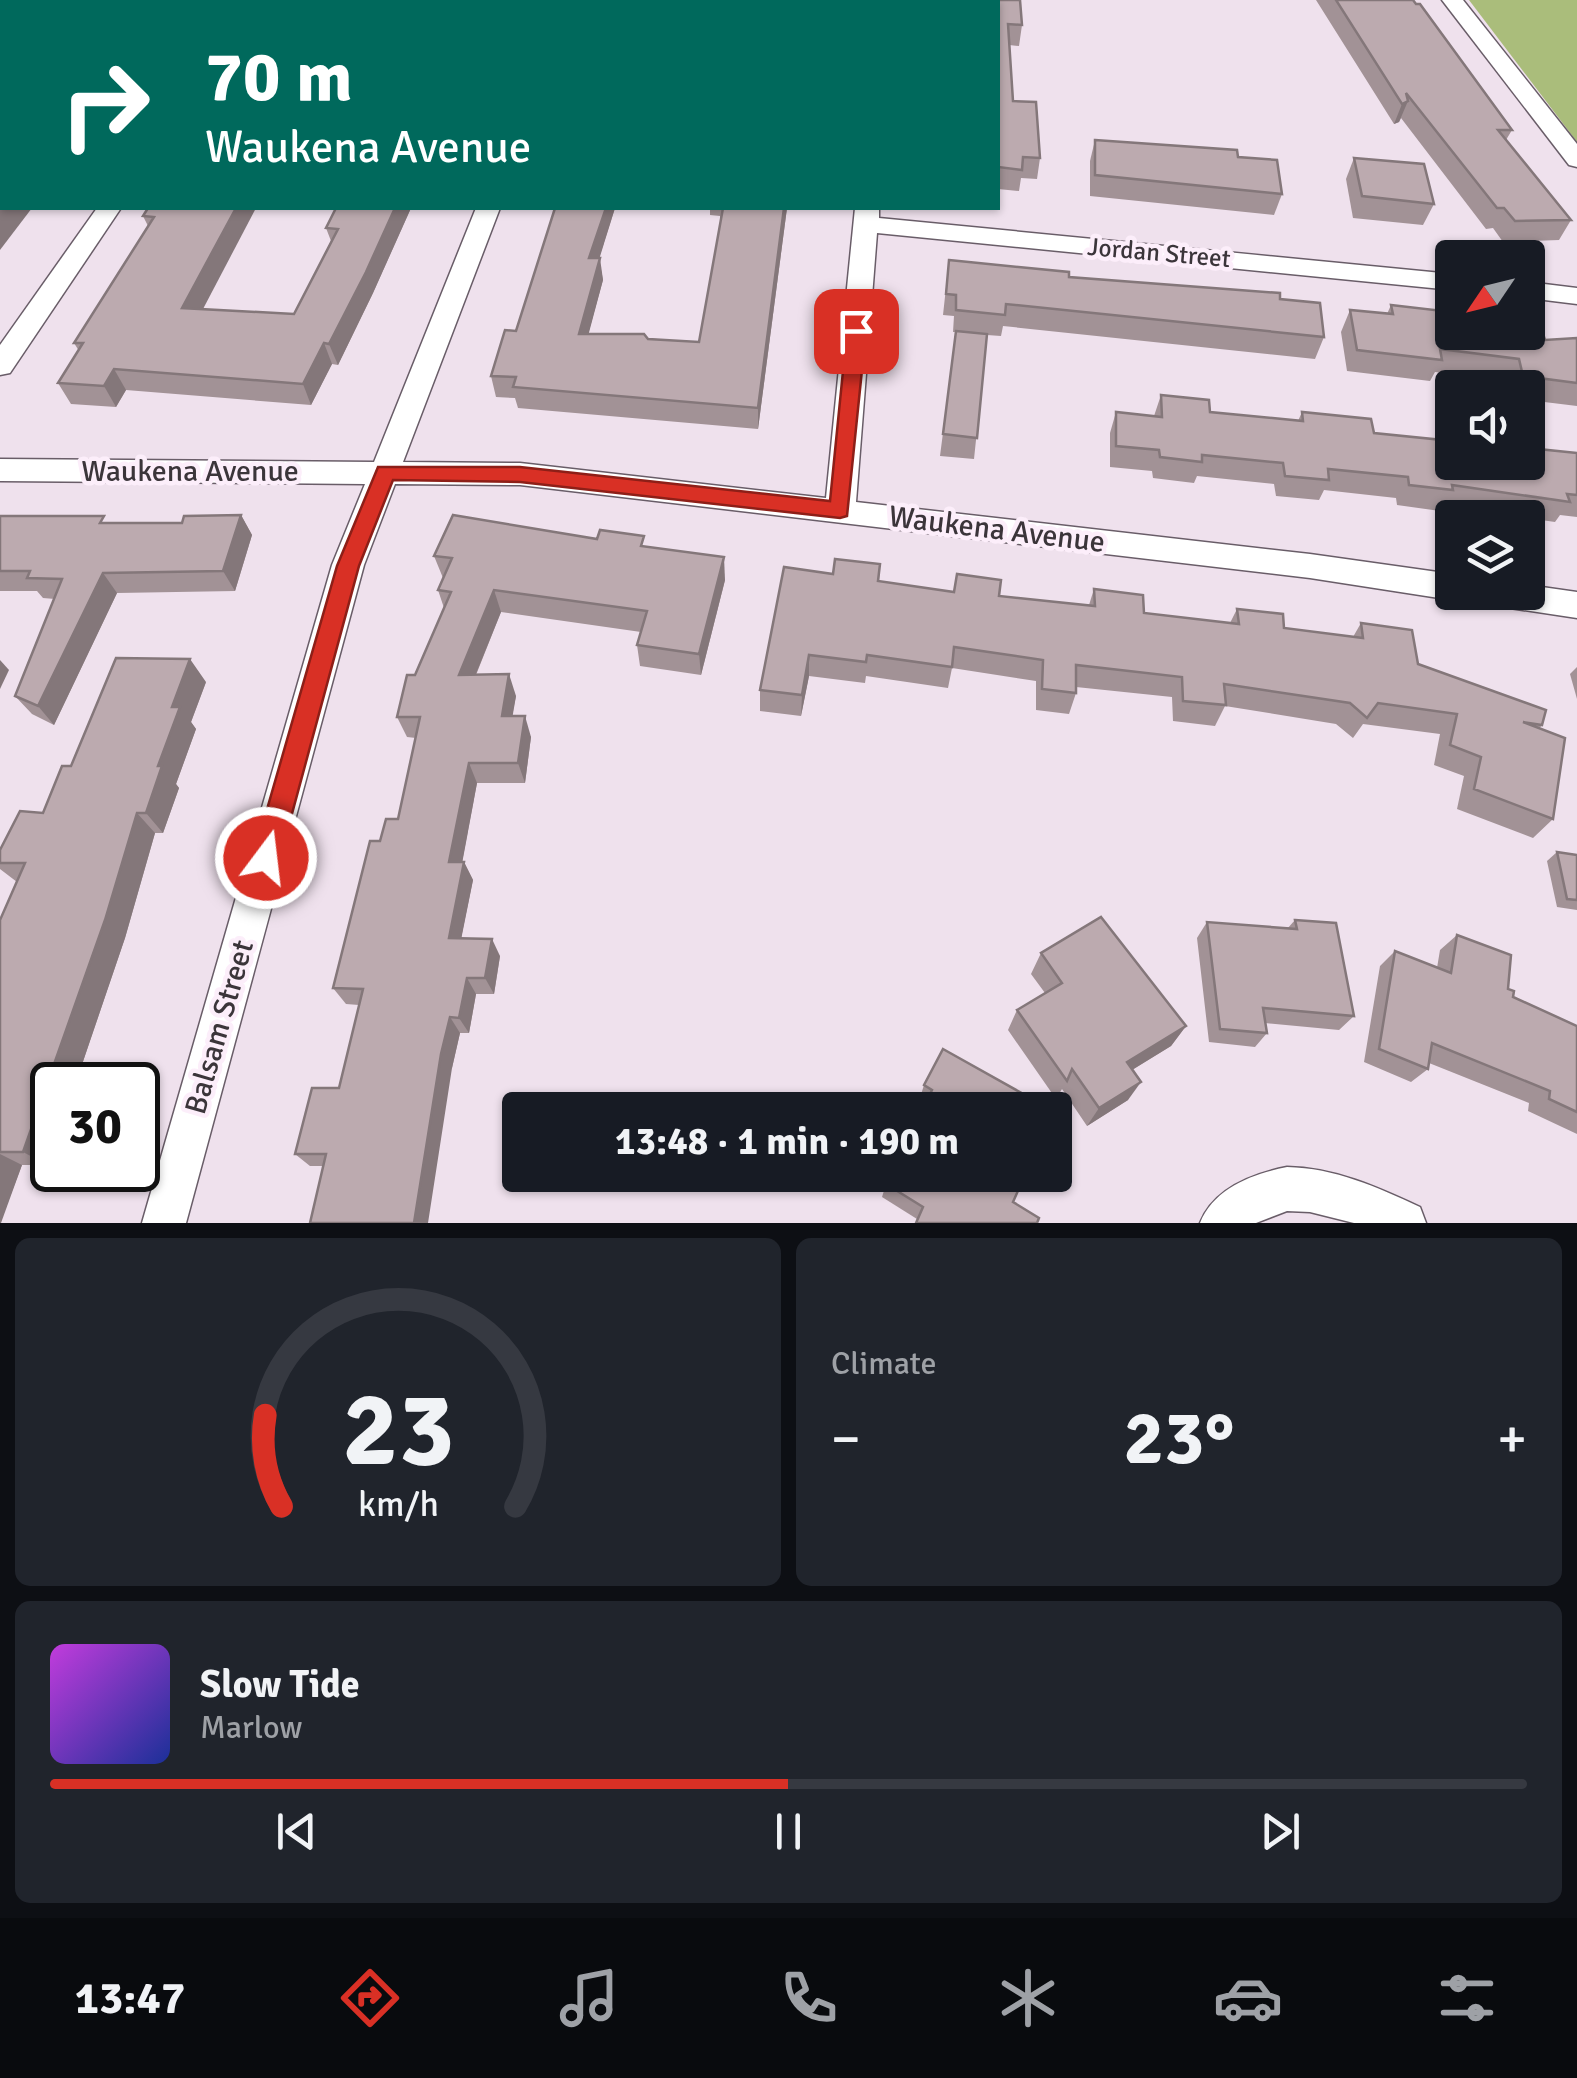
<!DOCTYPE html>
<meta charset="utf-8">
<style>
:root{--surface:#171b24;--page:#20242c;--text:#f1f3f6;--muted:#9ea1a6;--line:#363941;--accent:#d93025}
body{margin:0;font-family:Signika,sans-serif;background:var(--page);color:var(--text);height:100vh;display:flex;flex-direction:column;font-size:38px;white-space:nowrap}
*{box-sizing:border-box;margin:0}
p{font-size:32px;color:var(--muted)}
.icon{flex:none;width:55px;height:55px;fill:none;stroke:currentColor;stroke-width:2;stroke-linecap:round;stroke-linejoin:round}
.map{position:relative;height:1223px;overflow:hidden}
.details{display:flex;flex-direction:column;gap:15px;padding:15px;background:#0d0f14;flex:1}
.details>*{flex:none}
.top-card{position:absolute;left:0px;top:0px;width:1000px;height:210px;box-shadow:0 2px 8px #0004;background:#00695c;color:#fff;overflow:hidden}
.needle{width:65px;rotate:235deg}
.fabs{position:absolute;left:1435px;top:240px;display:grid;gap:20px}
.fabs a{display:grid;place-items:center;width:110px;height:110px;border-radius:10px;background:var(--surface);box-shadow:0 2px 8px #0004;font-size:50px}
.speed{position:absolute;left:30px;top:1062px;display:flex;gap:20px;font-size:50px;font-weight:700;text-align:center}
.speed>*{display:grid;place-content:center;width:130px;height:130px;border-radius:50%;background:var(--surface);box-shadow:0 2px 8px #0004;line-height:1}
.speed .limit{border:5px solid #111;border-radius:15px;background:#fff;color:#111}
.pin{position:absolute;display:grid;place-items:center;width:85px;height:85px;color:#fff;margin:-42px;border-radius:20px;box-shadow:0 5px 15px #0006}
.me{position:absolute;width:110px;margin:-55px;rotate:15deg;stroke-linejoin:round;filter:drop-shadow(0 0 8px #0008)}
.turn{display:flex;align-items:center;gap:35px;height:210px;padding:0 40px;font-size:45px}
.turn .icon{width:130px;height:130px;stroke-width:2.5}
.turn b{display:block;font-size:70px;line-height:85px}
.big{font-size:75px;font-weight:700;line-height:1.1}
.details .tile{flex:1;display:flex;flex-direction:column;justify-content:center;gap:15px;min-width:0;padding:0 35px;border-radius:15px;background:var(--page)}
.details .dial{align-items:center;gap:0}
.dial svg{height:260px;overflow:visible;fill:none;stroke:var(--line);stroke-width:7;stroke-linecap:round;text-anchor:middle}
.dial text{fill:var(--text);stroke:none}
.song{display:flex;align-items:center;gap:30px}
.cover{width:120px;height:120px;border-radius:15px;background:linear-gradient(135deg,hsl(290 70% 55%),hsl(230 70% 35%))}
.played{height:10px;border-radius:5px;background:linear-gradient(90deg,var(--accent) 50%,var(--line) 50%)}
.keys{display:flex;justify-content:space-around;direction:ltr}
.heat{display:flex;justify-content:space-between;align-items:center;font-size:55px;direction:ltr}
.details .tiles{flex:1;display:grid;gap:15px;grid-template-columns:1fr 1fr}
.tile:last-child{grid-column:span 2}
.trip{position:absolute;left:502px;top:1092px;width:570px;height:100px;border-radius:10px;background:var(--surface);box-shadow:0 2px 8px #0004;font-weight:700;line-height:100px;text-align:center}
.menu{display:flex;height:160px;justify-content:space-around;align-items:center;background:#090b0e;color:var(--muted)}
.menu .icon{width:70px;height:70px}
.menu .selected{color:var(--accent)}
.menu b{font-size:45px;color:var(--text)}
.map>svg:first-child{display:block}
.green{fill:#aabd7b}
.lines{fill:none;stroke-linecap:round;stroke-linejoin:round}
.minor-casing{stroke:#695d68;stroke-width:3}
.minor{fill:#fff;fill-rule:evenodd}
.wall{fill:#a29296}
.shaded-wall{fill:#84777a}
.building{fill:#bcaaaf;stroke:#84777a;stroke-width:2.5}
.route{fill:#d93025;stroke:#8d1f18;stroke-width:2.5}
.labels{text-anchor:middle;stroke-width:9;stroke-linejoin:round;paint-order:stroke}
.far-street-label{font-size:25px;fill:#3b353a;stroke:#fceefa}
.street-label{font-size:30px;fill:#3b353a;stroke:#fceefa}
</style>
<div class="map">
<svg width="1577" height="1223" viewBox="0 0 1577 1223">
<rect width="100%" height="100%" fill="#efe1ed"/>
<path class="green" d="M1469 0H1577V142Z"/>
<g class="lines">
<defs>
<g id="minor">
<rect x="874" y="0" width="20" height="2"/>
<path d="M1442 0H1463L1577 144V167L1569 165Z"/>
<path d="M97 208H121L10 373 0 375V345Z"/>
<path d="M476 208H500L403 462 520 463 826 498 855 208H879V218L1452 274V290L877 233 856 502 1310 554 1452 574V592H1465L1452 600 1310 578 520 485 395 484 364 565 186 1223H142L332 565 365 484 0 481V459L374 462Z"/>
<path d="M1528 282 1577 288V304L1528 298Z"/>
<path d="M1528 585 1577 592V618L1490 605 1479 601 1474 592H1528Z"/>
<path d="M1287 1167C1335 1168 1377 1187 1420 1207L1426 1223H1354L1310 1212 1287 1211 1256 1223H1200C1214 1188 1252 1174 1287 1167Z"/>
</g>
</defs>
<use href="#minor" class="minor-casing"/>
<use href="#minor" class="minor"/>
</g>
<g class="wall">
<path d="M945 0H1020L1022 25 1019 46 1009 45 1013 101 1040 158 1037 179 1021 178 1019 191 998 189V2H945Z"/>
<path d="M1316 0H1413L1512 130 1506 140 1571 220 1559 240 1503 242 1493 228 1486 229 1401 118 1399 122 1394 124Z"/>
<path d="M1095 140 1238 157 1282 194 1274 215 1090 196V161Z"/>
<path d="M1354 158 1434 204 1423 225 1353 218 1346 179Z"/>
<path d="M148 208 203 309 294 314 331 241 326 228 336 208H411L373 293 338 365 332 364 311 405 126 390 116 407 71 404 58 383 79 351 74 343 148 226 143 216Z"/>
<path d="M555 208H615L599 258 603 280 588 334 699 342 720 223V216L710 215V208H787L758 429 518 408 515 398 496 397 491 376 516 331Z"/>
<path d="M949 260 1069 277 1280 299 1324 337 1315 359 1003 326 1001 336 987 335 974 459 940 456 956 332H953L954 316 943 315Z"/>
<path d="M1391 305 1545 340 1577 338V406L1528 400V388H1507L1506 380 1435 372 1430 381 1347 371 1341 332 1350 310 1387 314Z"/>
<path d="M1161 395 1210 412 1298 421 1302 412 1374 433 1577 453V517L1560 515 1555 522 1443 506 1440 511 1397 505 1396 498 1324 490 1319 500 1276 496 1274 484 1197 476 1194 483 1153 478 1152 471 1110 467V433L1116 412 1154 416Z"/>
<path d="M241 515 252 535 235 591 117 593 54 725 32 714 15 696 55 599 43 598 37 591H0V516L109 523H182Z"/>
<path d="M646 547 725 580 701 675 640 666 637 645 641 632 501 612 476 675 516 696 512 716 531 737 525 783H477L462 862H464L473 880 461 938 500 956 494 994H476L469 1033H460L452 1068 323 1166H310L295 1154 339 1088 359 1005 346 1004 333 988 380 841 398 819 416 738 407 737 397 717 444 608 438 590 443 578 434 556Z"/>
<path d="M880 564 879 581 954 592 1089 605 1094 589 1144 613 1230 623 1237 609 1284 628 1353 637 1361 623 1418 664 1542 725 1539 729 1553 819 1533 838 1457 809 1464 776 1434 765 1440 734 1363 724 1353 738 1336 724 1225 706 1215 726 1173 721 1172 697 1076 687V693L1069 714 1036 710V681L952 668 948 688 866 676 865 683 809 676 801 716 760 711V690Z"/>
<path d="M1577 667V699L1570 674Z"/>
<path d="M206 682 191 722 196 729 176 784 179 788 163 833H155L125 938 75 1085H52V1152L48 1165H22L0 1223V920L17 882 0 869V850L43 813 71 766Z"/>
<path d="M1557 852 1577 855V910L1557 907 1547 861Z"/>
<path d="M1295 920 1354 1016 1339 1030 1265 1023 1267 1033 1255 1047 1209 1042 1197 938 1207 922 1287 929Z"/>
<path d="M1457 935 1508 989 1513 997 1577 1026V1134L1528 1111 1529 1103 1429 1063 1428 1069 1411 1082 1364 1062 1380 966 1395 951 1437 968 1440 950Z"/>
<path d="M1041 953 1186 1026 1171 1046 1132 1070 1128 1100 1087 1126 1062 1089 1056 1099 1008 1030 1017 1010 1045 993 1031 974Z"/>
<path d="M924 1085 1052 1110 925 1104 919 1101Z"/>
<path d="M886 1184 1013 1202 917 1219 882 1197Z"/>
</g>
<g class="shaded-wall">
<path d="M164 0H188L186 2H162Z"/>
<path d="M1408 101 1399 122 1394 124 1402 104Z"/>
<path d="M3 208H32L0 250V212Z"/>
<path d="M236 208H256L192 330 182 308Z"/>
<path d="M395 208H411L373 293 338 365 329 344Z"/>
<path d="M606 208H615L593 279 589 258Z"/>
<path d="M784 208H787L758 429V408Z"/>
<path d="M600 258 603 280 583 355 579 334Z"/>
<path d="M324 343 332 364 311 405 303 384Z"/>
<path d="M114 369 126 390 116 407 104 386Z"/>
<path d="M241 515 252 535 235 591 223 571Z"/>
<path d="M724 557 725 580 701 675 699 654Z"/>
<path d="M103 573 117 593 54 725 38 706Z"/>
<path d="M494 590 501 612 467 696 459 675Z"/>
<path d="M809 655V676L801 716 802 695Z"/>
<path d="M190 659 206 682 191 722 196 729 176 784 179 788 163 833 146 813 172 707Z"/>
<path d="M0 660 9 670 0 689Z"/>
<path d="M509 674 516 696 509 737 502 716Z"/>
<path d="M525 716 531 737 525 783 518 763Z"/>
<path d="M469 763 477 783 459 880 449 862Z"/>
<path d="M137 813 155 833 125 938 75 1085H52V1152L48 1165 23 1152Z"/>
<path d="M464 862 473 880 458 955 449 938Z"/>
<path d="M492 939 500 956 494 994 485 978Z"/>
<path d="M467 978 476 994 469 1033 459 1018Z"/>
<path d="M450 1017 460 1033 452 1068 428 1223H414L441 1054Z"/>
<path d="M1186 1026 1171 1046 1114 1081 1127 1062Z"/>
<path d="M1141 1082 1128 1100 1087 1126 1099 1108Z"/>
<path d="M0 1154 22 1165 1 1223H0Z"/>
</g>
<g class="building">
<path d="M0 0H164L162 2H2L3 208 0 212Z"/>
<path d="M296 0H491L489 2H294Z"/>
<path d="M622 0H816L815 2H621Z"/>
<path d="M947 0H1020L1022 25 1008 24 1013 101 1036 102 1040 158 1023 157 1022 170 998 167V2H947Z"/>
<path d="M1336 0H1413L1416 4H1420L1512 130H1498L1571 220 1515 221 1504 208H1497L1406 93 1408 101 1402 104Z"/>
<path d="M1095 140 1237 150 1238 157 1277 160 1282 194 1095 175Z"/>
<path d="M1354 158 1424 164 1434 204 1362 196Z"/>
<path d="M148 208H236L182 308 294 314 338 229 326 228 336 208H395L366 272 329 344 324 343 303 384 114 369 104 386 58 383 83 343H74L154 217 143 216Z"/>
<path d="M555 208H606L589 258H600L579 334H644L648 339 699 342 723 208H784L758 408 513 387 516 377 491 376 505 330 516 331Z"/>
<path d="M949 260 1069 272V277L1280 293V299L1320 303 1324 337 1006 304 1005 315 956 310V295L946 294Z"/>
<path d="M1391 305 1452 312V332H1528V326L1541 327 1545 340 1577 338V383L1523 376 1519 359 1440 349 1442 360 1357 350 1350 310 1393 314Z"/>
<path d="M956 331 987 334 977 438 943 434Z"/>
<path d="M1161 395 1209 400 1210 412 1303 421 1302 412 1371 419 1374 433 1452 441V462H1528V448L1577 453V495L1567 494 1570 502 1452 485 1453 490 1409 485 1408 477 1328 469 1329 480 1285 476 1283 463 1202 455V462L1160 457 1159 450 1116 446V412L1162 417Z"/>
<path d="M241 515 223 571 103 573 38 706 15 696 62 579 27 578 30 571H0V516H104L100 523H182L184 516Z"/>
<path d="M453 515 597 539 600 530 644 536 641 546 724 557 699 654 637 645 647 611 494 590 459 675 509 674 502 716H525L518 763H469L449 862H464L449 938 492 939 485 978H467L459 1018 450 1017 441 1054 414 1223H310L326 1154H295L312 1088H339L363 989 333 988 370 841H380L386 819H398L420 717H397L407 675H415L451 592 438 590 452 558 434 556Z"/>
<path d="M835 559 880 564 878 581 954 592 957 574 1001 580 999 596 1095 606 1094 589 1143 595 1144 613 1239 624 1237 609 1283 614 1284 628 1363 638 1361 623 1412 630 1418 664 1546 710 1542 725 1523 722 1565 738 1553 819 1474 789 1481 757 1450 745 1457 714 1378 703 1367 718 1350 703 1224 684 1226 705 1183 701 1182 677 1076 665V693L1042 689 1043 660 954 647 952 667 867 655 866 662 809 655 802 695 760 690 784 567 833 574Z"/>
<path d="M116 658 190 659 172 707H180L158 766H162L146 813H137L105 920 23 1152H0V920L25 863H0V850L20 811 43 813 62 766H71Z"/>
<path d="M1557 852 1577 855V900L1567 899Z"/>
<path d="M1101 917 1186 1026 1127 1062 1141 1082 1099 1108 1072 1069 1067 1081 1017 1010 1062 983 1041 953Z"/>
<path d="M1295 920 1336 923 1354 1016 1263 1008 1267 1033 1220 1029 1207 922 1297 929Z"/>
<path d="M1457 935 1511 955 1508 989 1514 991 1513 997 1577 1026V1112L1549 1099 1550 1091 1432 1043 1428 1069 1379 1049 1395 951 1451 973Z"/>
<path d="M943 1049 1052 1110H922L932 1090 924 1085Z"/>
<path d="M890 1175H1025L1013 1202 1039 1218 1037 1223H916L923 1207 886 1184Z"/>
</g>
<path class="route" d="M856 325 866 331 847 516 840 518 520 482 393 480 359 566 280 858 276 866 266 870 257 866 253 858 337 566 378 467H520L830 501 847 331Z"/>
<g class="labels">
<g class="far-street-label">
<text transform="translate(1159 252) rotate(5)" y="9">Jordan Street</text>
</g>
<g class="street-label">
<text x="190" y="481">Waukena Avenue</text>
<text transform="translate(997 529) rotate(7)" y="10">Waukena Avenue</text>
<text transform="translate(219 1027) rotate(-74)" y="10">Balsam Street</text>
</g>
</g>
</svg>
<div class="fabs">
<a><svg class="needle" viewBox="-14 -14 28 28"><path d="M0-13l5 13h-10z" fill="#e53935"/><path d="M0 13l5-13h-10z" fill="#9ea1a6"/></svg></a>
<a><svg class="icon" aria-label="sound" viewBox="0 0 24 24"><path d="M4 9h4l5-4v14l-5-4H4zM17 9q2 3 0 6"/></svg></a>
<a><svg class="icon" aria-label="layers" viewBox="0 0 24 24"><path d="M12 4l9 5-9 5-9-5zM3 14l9 5 9-5"/></svg></a>
</div>
<div class="speed"><div class="limit">30</div></div>
<div class="pin" style="left:856px;top:331px;background:#d93025"><svg class="icon" aria-label="arrive" viewBox="0 0 24 24"><path d="M6 21V4h12l-3 4 3 4H6"/></svg></div>
<svg class="me" style="left:266px;top:858px" viewBox="-20 -20 40 40"><circle r="17" fill="#d93025" stroke="#fff" stroke-width="3"/><path d="M0-11L8 9 0 5-8 9z" fill="#fff"/></svg>
<div class="trip">13:48 · 1 min · 190 m</div>
<div class="top-card">
<div class="turn"><svg class="icon" aria-label="right" viewBox="0 0 24 24"><path d="M7 20v-9h11M14 6l5 5-5 5"/></svg><div><b>70 m</b>Waukena Avenue</div></div>
</div>
</div>
<section class="details">
<div class="tiles">
<div class="tile dial"><svg viewBox="0 0 100 80">
<path d="M14 69A42 42 0 1 1 86 69"/>
<path d="M14 69A42 42 0 0 1 9 41" stroke="#d93025"/>
<text x="50" y="56" font-size="32" font-weight="700">23</text>
<text x="50" y="72" font-size="11">km/h</text>
</svg></div>
<div class="tile"><p>Climate</p>
<div class="heat"><a>−</a><b class="big">23°</b><a>+</a></div>
</div>
<div class="tile">
<div class="song"><i class="cover"></i><div><b>Slow Tide</b><p>Marlow</p></div></div>
<div class="played"></div>
<div class="keys"><svg class="icon" aria-label="previous" viewBox="0 0 24 24"><path d="M18 5L8 12l10 7zM5 5v14"/></svg><svg class="icon" aria-label="pause" viewBox="0 0 24 24"><path d="M8 5v14M16 5v14"/></svg><svg class="icon" aria-label="next" viewBox="0 0 24 24"><path d="M6 5l10 7-10 7zM19 5v14"/></svg></div>
</div>
</div>
</section>
<nav class="menu">
<b>13:47</b>
<svg class="icon selected" aria-label="directions" viewBox="0 0 24 24"><path d="M12 3l9 9-9 9-9-9zM9 14v-3h6M13 9l2 2-2 2"/></svg>
<svg class="icon" aria-label="music" viewBox="0 0 24 24"><path d="M9 18V5l10-2v13"/><circle cx="6" cy="18" r="3"/><circle cx="16" cy="16" r="3"/></svg>
<svg class="icon" aria-label="phone" viewBox="0 0 24 24"><path d="M5 4h4l2 5-3 2q2 4 5 5l2-3 5 2v4C11 20 4 13 5 4z"/></svg>
<svg class="icon" aria-label="climate" viewBox="0 0 24 24"><path d="M12 3v18M4 7l16 10M4 17L20 7"/></svg>
<svg class="icon" aria-label="car" viewBox="0 0 24 24"><path d="M5 17H2v-5l4-1 3-4h7l3 4 3 1v5h-3M9 17h6M6 11h13"/><circle cx="7" cy="17" r="2"/><circle cx="17" cy="17" r="2"/></svg>
<svg class="icon" aria-label="filters" viewBox="0 0 24 24"><path d="M4 7h16M4 17h16"/><circle cx="9" cy="7" r="2"/><circle cx="15" cy="17" r="2"/></svg>
</nav>
